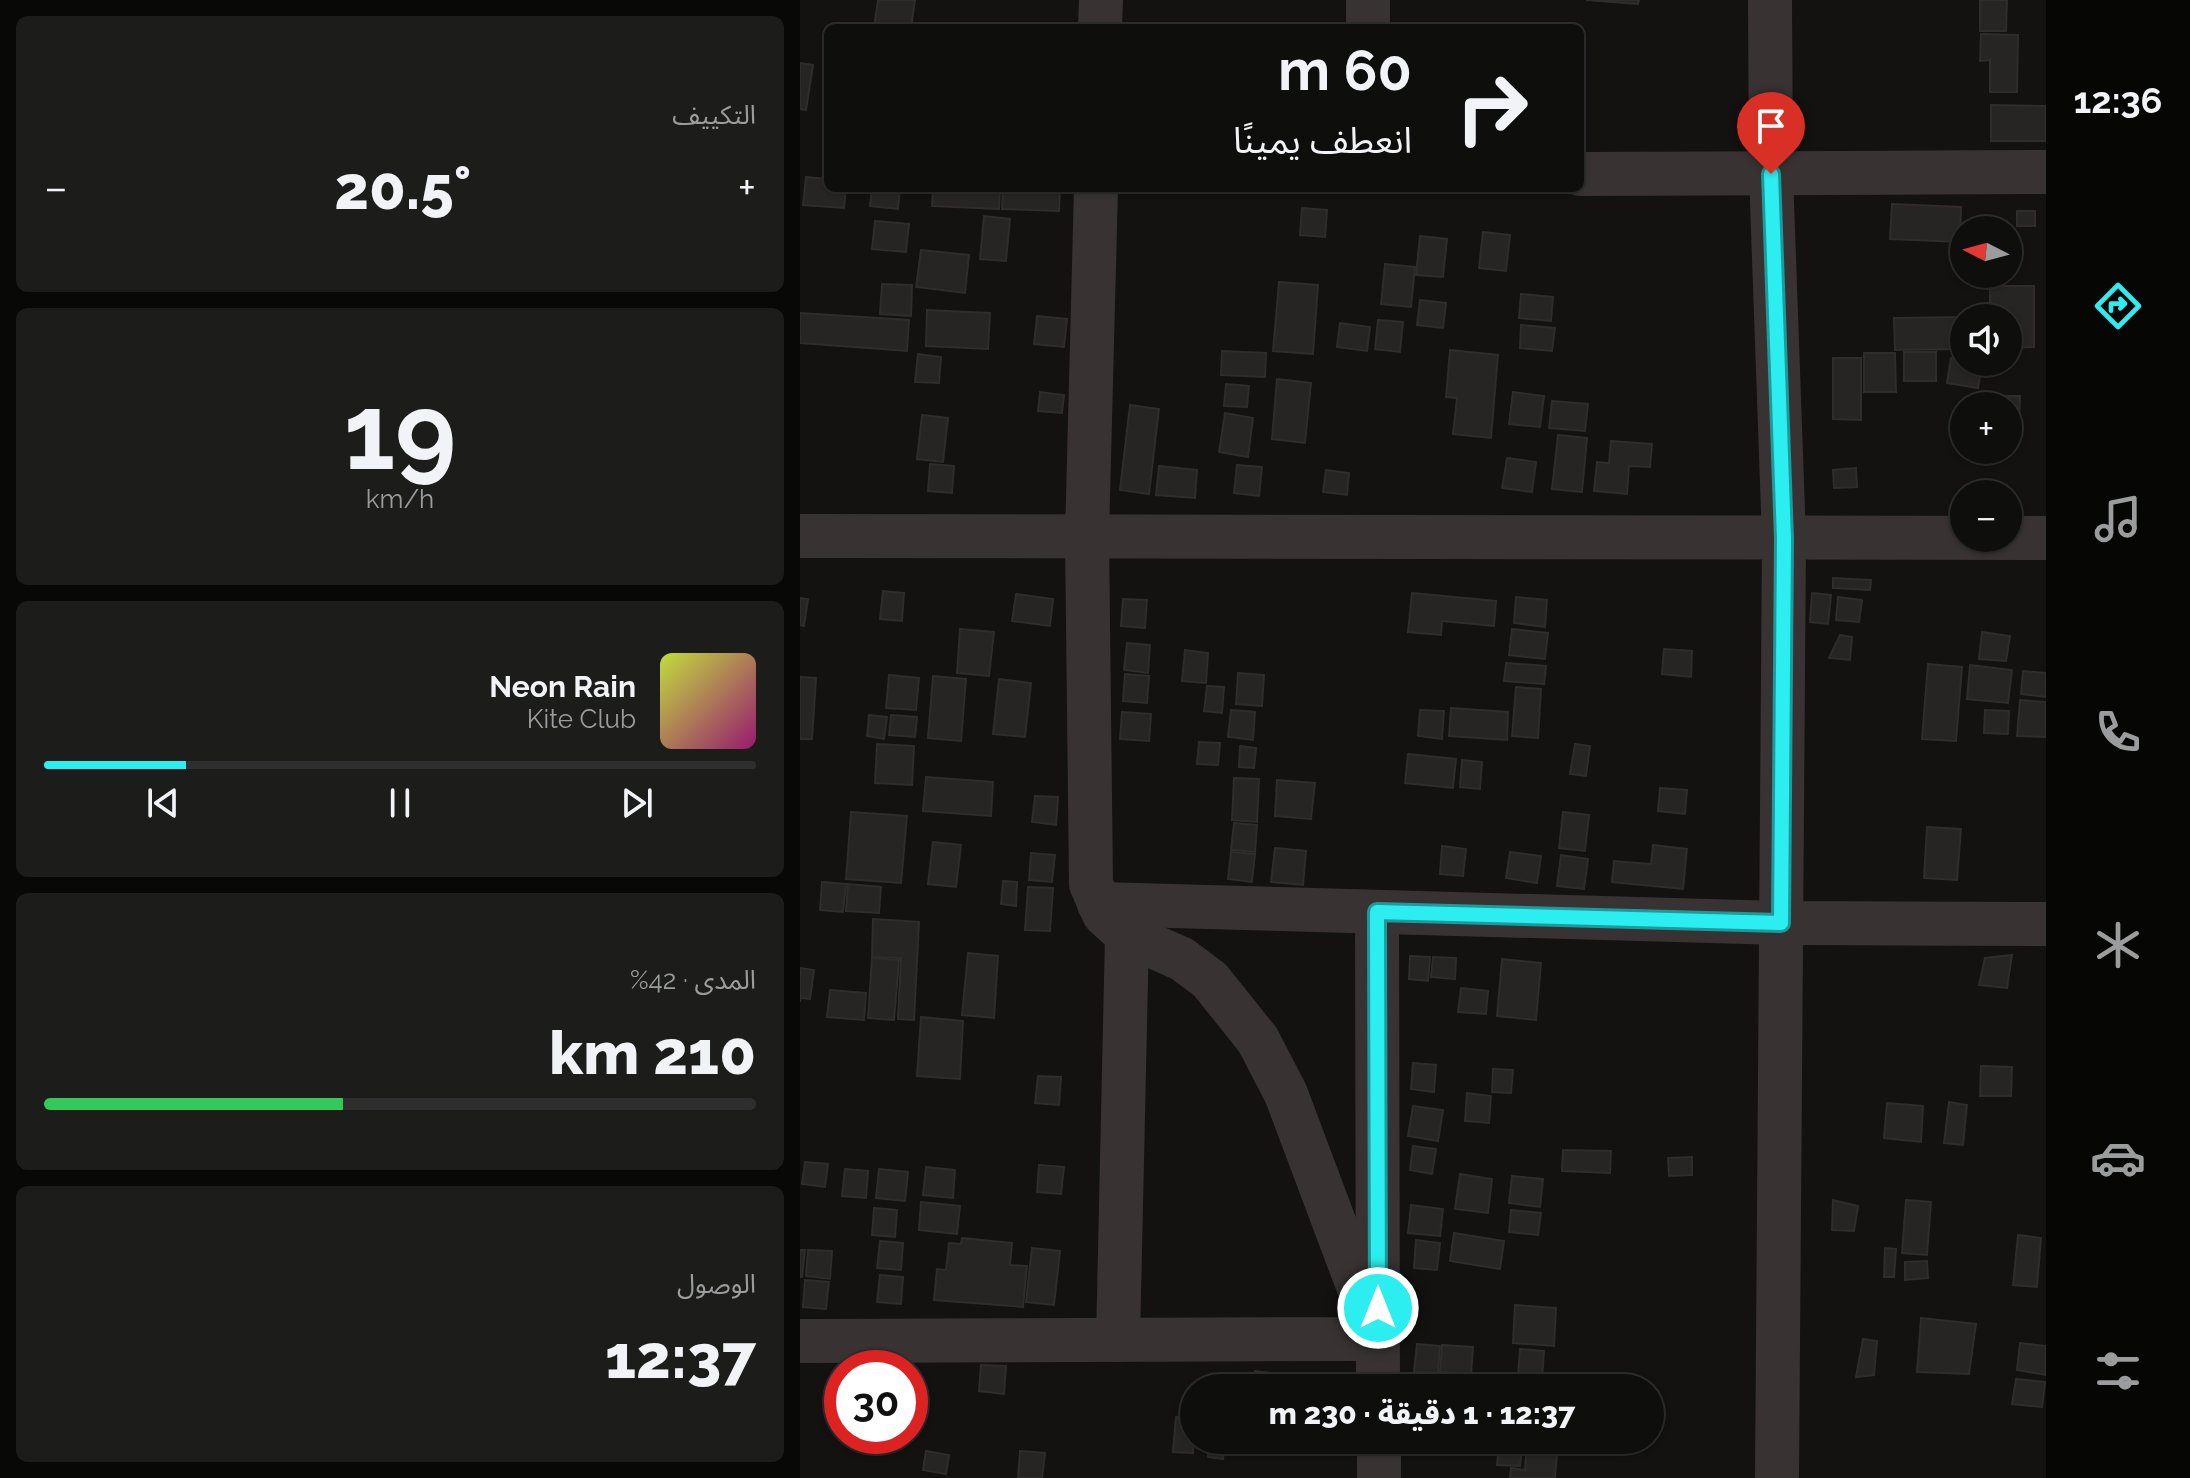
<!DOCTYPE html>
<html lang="ar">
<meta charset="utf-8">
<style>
:root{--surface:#0e0e0d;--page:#1c1c1b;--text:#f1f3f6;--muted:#9b9c9d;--line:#2e2e2e;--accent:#2ceef0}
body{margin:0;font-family:Raleway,"Noto Sans Arabic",sans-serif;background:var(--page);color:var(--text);direction:rtl;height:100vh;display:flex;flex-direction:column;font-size:30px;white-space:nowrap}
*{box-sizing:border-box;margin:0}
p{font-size:26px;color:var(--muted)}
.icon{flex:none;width:44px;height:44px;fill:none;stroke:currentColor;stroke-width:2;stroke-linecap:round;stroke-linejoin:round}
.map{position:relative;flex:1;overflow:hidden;direction:ltr}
.sheet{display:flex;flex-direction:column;gap:16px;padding:16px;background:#080807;width:800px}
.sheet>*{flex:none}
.hud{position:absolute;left:24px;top:24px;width:760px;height:168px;border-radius:12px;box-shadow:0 2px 6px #0004,0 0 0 2px var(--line);direction:rtl;background:#0e0e0d;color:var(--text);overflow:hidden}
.needle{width:52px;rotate:276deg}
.tools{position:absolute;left:1150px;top:216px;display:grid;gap:16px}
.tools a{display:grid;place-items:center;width:72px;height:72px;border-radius:50%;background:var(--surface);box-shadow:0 2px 6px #0004,0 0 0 2px var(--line);font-size:40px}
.speed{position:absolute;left:24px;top:1350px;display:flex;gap:16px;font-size:40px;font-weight:700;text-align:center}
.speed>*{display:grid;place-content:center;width:104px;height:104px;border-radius:50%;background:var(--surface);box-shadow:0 2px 6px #0004,0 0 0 2px var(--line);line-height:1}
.speed .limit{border:12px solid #d22;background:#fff;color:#111}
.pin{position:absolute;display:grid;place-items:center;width:68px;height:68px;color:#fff;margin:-82px -34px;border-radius:50% 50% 50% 0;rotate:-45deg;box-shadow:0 0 8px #0007}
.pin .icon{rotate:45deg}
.me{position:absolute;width:88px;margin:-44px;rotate:0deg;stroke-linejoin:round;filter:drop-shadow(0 0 6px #0008)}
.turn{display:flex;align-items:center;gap:28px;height:168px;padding:0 40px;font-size:36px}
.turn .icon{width:104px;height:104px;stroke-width:2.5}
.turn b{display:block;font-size:56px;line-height:68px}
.big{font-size:60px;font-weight:800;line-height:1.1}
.sheet .widget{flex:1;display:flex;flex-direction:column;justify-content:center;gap:12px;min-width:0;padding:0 28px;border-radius:12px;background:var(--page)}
.sheet .dial{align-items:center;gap:0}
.dial b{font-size:104px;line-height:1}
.song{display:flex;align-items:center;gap:24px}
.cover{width:96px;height:96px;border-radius:12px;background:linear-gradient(135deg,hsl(70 70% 55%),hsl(320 70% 35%))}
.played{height:8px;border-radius:4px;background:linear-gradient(90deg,var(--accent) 20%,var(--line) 20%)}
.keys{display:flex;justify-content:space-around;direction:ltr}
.heat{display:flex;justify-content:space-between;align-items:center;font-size:44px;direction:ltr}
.charge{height:12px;border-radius:6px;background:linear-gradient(90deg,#34c759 42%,var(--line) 0)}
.trip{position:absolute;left:380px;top:1374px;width:484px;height:80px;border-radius:40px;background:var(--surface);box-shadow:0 2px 6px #0004,0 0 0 2px var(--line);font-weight:800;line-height:80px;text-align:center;direction:rtl}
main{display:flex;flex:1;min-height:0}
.dock{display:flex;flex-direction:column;width:144px;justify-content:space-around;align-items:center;background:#060605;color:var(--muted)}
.dock .icon{width:56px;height:56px}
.dock .current{color:var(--accent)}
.dock b{font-size:36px;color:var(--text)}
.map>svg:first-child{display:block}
.building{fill:#272524;stroke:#2f2c2b;stroke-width:2}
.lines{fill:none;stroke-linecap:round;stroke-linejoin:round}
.minor{stroke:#383332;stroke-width:44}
.route-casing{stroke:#1d9b9c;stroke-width:20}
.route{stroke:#2ceef0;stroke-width:14}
</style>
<main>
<nav class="dock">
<b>12:36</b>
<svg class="icon current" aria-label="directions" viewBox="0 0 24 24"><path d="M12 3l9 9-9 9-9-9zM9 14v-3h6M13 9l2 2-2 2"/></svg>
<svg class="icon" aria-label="music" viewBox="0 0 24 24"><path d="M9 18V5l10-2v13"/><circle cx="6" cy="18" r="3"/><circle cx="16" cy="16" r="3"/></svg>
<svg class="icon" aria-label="phone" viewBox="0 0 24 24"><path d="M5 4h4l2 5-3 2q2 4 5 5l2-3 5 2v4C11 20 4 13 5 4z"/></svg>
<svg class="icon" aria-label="climate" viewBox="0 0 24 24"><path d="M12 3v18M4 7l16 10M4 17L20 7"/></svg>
<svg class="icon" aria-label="car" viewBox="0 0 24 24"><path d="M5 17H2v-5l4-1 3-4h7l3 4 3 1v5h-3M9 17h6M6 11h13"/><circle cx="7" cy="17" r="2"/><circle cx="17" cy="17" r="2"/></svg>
<svg class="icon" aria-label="filters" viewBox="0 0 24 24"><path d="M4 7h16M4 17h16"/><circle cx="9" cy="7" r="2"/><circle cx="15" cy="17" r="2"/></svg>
</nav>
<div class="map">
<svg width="1246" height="1478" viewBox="0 0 1246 1478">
<rect width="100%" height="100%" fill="#131211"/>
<g class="building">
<path d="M78 0H115L111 28H74Z"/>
<path d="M786 0H839L838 4Z"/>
<path d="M1180 0H1207L1206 31H1180Z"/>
<path d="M1181 34 1218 35 1217 92H1190V60L1180 61Z"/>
<path d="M0 63 13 65 6 110 0 109Z"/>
<path d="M26 64H28V103L23 102Z"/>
<path d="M1191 105 1246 106V141H1191Z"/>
<path d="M6 177 28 179V188H46L44 208 3 205Z"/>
<path d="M72 188H100L98 209 70 206Z"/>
<path d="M133 188H200L199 209 132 206Z"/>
<path d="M203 188H260L259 211 202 209Z"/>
<path d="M1092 204 1161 207 1160 242 1090 239Z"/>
<path d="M502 208 527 210 525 237 500 235Z"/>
<rect x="1217" y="211" width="18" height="15"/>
<path d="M184 216 210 219 206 261 180 259Z"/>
<path d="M75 221 109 224 106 252 72 249Z"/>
<path d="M683 232 710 235 706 271 679 268Z"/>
<path d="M620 236 647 239 643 277 616 275Z"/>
<path d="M121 250 169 255 165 293 116 287Z"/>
<path d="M585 264 615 267 611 307 581 304Z"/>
<path d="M479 282 518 285 513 354 473 351Z"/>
<path d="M82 284 112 285 111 316 80 314Z"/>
<path d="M1190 286H1234V347L1208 348V318H1190Z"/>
<path d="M721 294 753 297 751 321 719 318Z"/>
<path d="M620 300 646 303 643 328 617 325Z"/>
<path d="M127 310 190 313 188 349 126 346Z"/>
<path d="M0 313 109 320 107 351 0 343Z"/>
<path d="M237 316 267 319 264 347 234 344Z"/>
<path d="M1167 317 1164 349 1095 350 1094 318Z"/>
<path d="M578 320 603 322 600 352 575 349Z"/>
<path d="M540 323 570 327 567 351 537 347Z"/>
<path d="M721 325 755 328 752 351 720 348Z"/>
<path d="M650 350 698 355 691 438 653 434 657 398 646 397Z"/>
<path d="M422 351 466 353 465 377 421 375Z"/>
<rect x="1104" y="352" width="32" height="29"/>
<path d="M1064 353H1095L1096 392H1064Z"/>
<path d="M118 354 141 357 139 383 115 382Z"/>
<path d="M1033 358H1061V420L1033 419Z"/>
<path d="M1151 358 1182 363 1178 388 1147 383Z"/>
<path d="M477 379 511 383 505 443 472 439Z"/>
<path d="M426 384 449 386 447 407 424 406Z"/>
<path d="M240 392 264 395 262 413 238 411Z"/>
<path d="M713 392 744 396 740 427 709 424Z"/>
<path d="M1190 396H1220L1219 425 1208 424V406H1190Z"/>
<path d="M752 401 788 404 785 431 749 428Z"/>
<path d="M330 405 359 409 349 494 320 490Z"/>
<path d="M425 413 453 418 448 457 419 452Z"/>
<path d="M122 415 148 418 143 462 117 459Z"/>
<path d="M758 435 787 438 782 492 752 489Z"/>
<path d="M811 441 852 444 850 467 829 466 827 494 794 491 797 462 809 463Z"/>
<path d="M707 458 736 462 732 492 702 488Z"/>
<path d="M130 464 154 466 152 493 128 491Z"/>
<path d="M437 465 462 467 459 496 434 493Z"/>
<path d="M359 466 397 470 395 498 356 495Z"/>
<path d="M1056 468 1057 487 1034 488 1033 470Z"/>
<path d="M526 470 549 473 547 495 523 492Z"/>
<path d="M1033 578 1071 580 1070 590 1033 588Z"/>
<path d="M83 591 104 593 102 621 80 619Z"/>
<path d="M612 593 696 601 694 626 642 621 641 635 608 632Z"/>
<path d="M1012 593 1031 595 1028 624 1010 622Z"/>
<path d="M216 594 253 599 250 626 212 621Z"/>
<path d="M716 597 747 600 745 627 714 623Z"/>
<path d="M1038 597 1062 600 1059 622 1036 620Z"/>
<path d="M0 598 8 599 4 626 0 625Z"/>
<path d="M323 599 347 600 345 628 321 626Z"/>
<path d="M160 629 194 632 189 676 157 673Z"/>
<path d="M712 629 748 633 745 659 709 655Z"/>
<path d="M1182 632 1210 636 1206 661 1179 659Z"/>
<path d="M1040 635 1052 637 1050 660 1029 658Z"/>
<path d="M327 643 350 645 348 673 324 670Z"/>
<path d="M864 649 892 651 891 677 862 674Z"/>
<path d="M385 650 408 653 406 683 382 681Z"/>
<path d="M706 663 746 666 744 684 704 681Z"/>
<path d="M1128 664 1162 667 1156 741 1122 739Z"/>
<path d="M1170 665 1212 670 1208 703 1167 699Z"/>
<path d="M1223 671 1246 673V697L1221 694Z"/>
<path d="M438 673 464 675 462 706 436 704Z"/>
<path d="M325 674 349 676 347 703 323 701Z"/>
<path d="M89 675 119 678 116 710 86 708Z"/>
<path d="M133 676 166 679 161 741 128 738Z"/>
<path d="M0 677 16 678 12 739H0Z"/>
<path d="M199 679 231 683 225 737 193 734Z"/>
<path d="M407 686 424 687 422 713 404 711Z"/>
<path d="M716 687 741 689 738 738 712 736Z"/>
<path d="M1220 700 1246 702V737L1217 736Z"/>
<path d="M651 708 708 712 707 740 649 736Z"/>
<path d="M431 710 455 712 453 740 428 737Z"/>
<path d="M620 710 644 711 642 739 618 736Z"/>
<path d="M1185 710 1209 711 1208 734 1184 733Z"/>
<path d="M322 712 351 714 349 741 320 739Z"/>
<path d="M69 715 87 717 84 739 67 736Z"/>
<path d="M91 715 117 717 115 737 89 735Z"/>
<path d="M399 742 420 743 418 765 397 764Z"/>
<path d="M77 744 114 746 112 785 75 783Z"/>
<path d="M775 744 790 746 786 776 770 774Z"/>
<path d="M440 746 456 748 454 768 439 767Z"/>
<path d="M608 754 656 759 653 788 605 783Z"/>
<path d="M662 760 682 762 680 789 660 787Z"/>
<path d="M126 777 193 782 191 816 123 811Z"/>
<path d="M434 778 459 779 457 822 432 820Z"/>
<path d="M477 780 515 783 511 819 475 816Z"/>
<path d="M860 788 887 790 885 814 858 811Z"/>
<path d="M235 796 258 797 256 825 232 822Z"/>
<path d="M51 812 107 816 101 883 46 879Z"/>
<path d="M763 812 789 815 785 851 759 848Z"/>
<path d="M434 823 457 825 455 852 431 850Z"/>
<path d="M1127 827 1161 829 1157 880 1124 878Z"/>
<path d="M133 842 161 845 156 887 128 884Z"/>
<path d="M853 845 887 849 883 889 812 882 814 861 851 864Z"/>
<path d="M642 846 666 849 663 876 640 874Z"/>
<path d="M475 848 506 851 503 885 471 882Z"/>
<path d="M431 852 455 854 452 882 428 879Z"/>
<path d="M710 852 741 856 737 883 706 878Z"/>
<path d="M231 853 255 855 252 882 229 880Z"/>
<path d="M761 855 788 859 784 889 757 886Z"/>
<path d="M203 881 217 882 216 906 201 904Z"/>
<path d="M22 882 46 884 43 912 20 910Z"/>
<path d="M48 884 81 887 79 913 46 911Z"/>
<path d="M228 887 253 888 250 931 225 930Z"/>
<path d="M73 919 119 922 114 1020 98 1019 101 958 72 957Z"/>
<path d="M168 953 198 956 194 1018 162 1015Z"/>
<path d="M1212 955 1207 988 1179 985 1185 958Z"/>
<path d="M610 956 630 957 628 981 609 979Z"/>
<path d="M633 957 656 958 655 979 631 977Z"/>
<path d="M72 958 99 960 94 1020 68 1018Z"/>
<path d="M702 959 741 963 736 1020 697 1016Z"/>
<path d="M0 968 14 970 10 999 0 998V1002Z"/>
<path d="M661 988 688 991 686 1014 658 1012Z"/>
<path d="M30 990 66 993 64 1020 27 1017Z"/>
<path d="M121 1017 163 1021 160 1079 117 1076Z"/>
<path d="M613 1063 636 1065 634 1092 611 1089Z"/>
<path d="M1181 1066 1212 1067 1211 1096H1180Z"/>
<path d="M693 1069 713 1070 711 1093 692 1092Z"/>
<path d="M238 1076 261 1077 259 1105 235 1103Z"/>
<path d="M667 1093 691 1096 689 1123 665 1121Z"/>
<path d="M1149 1102 1167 1105 1163 1145 1144 1143Z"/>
<path d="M1087 1103 1123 1106 1121 1142 1084 1138Z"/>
<path d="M613 1106 643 1110 638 1141 608 1136Z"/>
<path d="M613 1146 636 1149 632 1174 610 1170Z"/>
<path d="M763 1150 811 1151 810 1173 762 1171Z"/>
<path d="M892 1157V1175L869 1176 868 1158Z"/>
<path d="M5 1162 28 1164 25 1187 2 1184Z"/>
<path d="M239 1165 264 1167 261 1194 237 1192Z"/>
<path d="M126 1167 155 1170 153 1198 123 1195Z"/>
<path d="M45 1169 68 1171 66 1198 42 1196Z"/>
<path d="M79 1169 108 1172 105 1201 76 1198Z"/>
<path d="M660 1174 692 1179 688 1213 655 1209Z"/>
<path d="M712 1176 743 1179 740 1207 709 1203Z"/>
<path d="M1033 1200 1058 1206 1054 1231 1032 1230Z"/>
<path d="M1106 1200 1131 1202 1127 1255 1102 1253Z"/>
<path d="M121 1202 160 1206 157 1234 119 1230Z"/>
<path d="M611 1205 643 1209 640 1236 608 1233Z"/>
<path d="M74 1208 97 1210 95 1237 72 1235Z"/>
<path d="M711 1210 741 1213 738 1235 709 1232Z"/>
<path d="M654 1233 704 1241 700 1269 650 1261Z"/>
<path d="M1218 1235 1241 1238 1237 1287 1213 1285Z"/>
<path d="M162 1238 212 1243 210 1265 227 1266 223 1307 134 1300 137 1269 146 1270 149 1243 161 1244Z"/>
<path d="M616 1240 640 1243 637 1270 614 1268Z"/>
<path d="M80 1241 103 1243 101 1270 77 1268Z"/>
<path d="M232 1248 260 1251 254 1305 226 1302Z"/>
<path d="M1085 1248 1096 1249 1094 1277H1084Z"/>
<path d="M0 1250H5L2 1277H0Z"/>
<path d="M8 1250 32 1251 30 1279 6 1276Z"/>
<path d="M1127 1261 1128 1278 1105 1280V1262Z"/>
<path d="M80 1275 103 1277 101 1304 77 1302Z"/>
<path d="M5 1280 29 1282 26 1309 3 1307Z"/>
<path d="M715 1305 756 1308 754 1346 713 1343Z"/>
<path d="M1121 1318 1176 1324 1169 1374 1117 1372Z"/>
<path d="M1063 1339 1077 1341 1074 1375 1056 1377Z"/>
<path d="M1220 1343 1246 1346V1375L1217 1370Z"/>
<path d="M617 1344 640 1346 638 1373 614 1372Z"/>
<path d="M642 1345 673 1347 671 1374 640 1372Z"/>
<path d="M720 1349 744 1351 742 1379 718 1376Z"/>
<path d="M181 1365 206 1366 204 1394 179 1391Z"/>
<path d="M455 1371 477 1374 475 1388H453Z"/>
<path d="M645 1375 668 1377 667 1388H644Z"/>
<path d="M1216 1379 1245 1382 1242 1407 1212 1404Z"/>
<path d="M617 1381 635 1383V1388H616Z"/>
<path d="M680 1381 714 1384V1388H680Z"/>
<path d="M767 1381 837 1384V1388H767Z"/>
<path d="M376 1417 394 1419 393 1453 373 1452Z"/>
<path d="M409 1440H425L423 1459 408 1457Z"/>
<path d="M699 1440H723L720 1466 697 1465Z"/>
<path d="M727 1440H758L755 1478H710L711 1468 725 1470Z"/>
<path d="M766 1440H790L789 1451 765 1450Z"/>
<path d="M126 1451 149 1455 146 1474 123 1470Z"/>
<path d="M220 1451 245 1453 242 1478H218Z"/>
</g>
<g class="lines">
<g class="minor">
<path d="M970 0 971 174 984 539 977 1478"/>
<path d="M300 28 301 0"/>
<path d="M568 28V0"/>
<path d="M780 174 1246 172"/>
<path d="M0 536 1246 538"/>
<path d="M299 904 981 923 1246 924"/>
<path d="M577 912 578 1388"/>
<path d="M318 1340 327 935"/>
<path d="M0 1341 578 1339 486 1094 458 1040 410 980 382 959 327 935 304 914 291 884 287 536 296 188"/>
<path d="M579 1440V1478"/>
</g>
</g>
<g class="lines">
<defs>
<path id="route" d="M578 1308 577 912 981 923 984 539 971 174"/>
</defs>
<use href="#route" class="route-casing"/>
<use href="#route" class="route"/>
</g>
</svg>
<div class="tools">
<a><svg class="needle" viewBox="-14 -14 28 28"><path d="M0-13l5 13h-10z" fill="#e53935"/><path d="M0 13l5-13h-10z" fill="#9b9c9d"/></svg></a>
<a><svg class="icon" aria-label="sound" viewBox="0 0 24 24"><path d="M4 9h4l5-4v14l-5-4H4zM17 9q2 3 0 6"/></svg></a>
<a>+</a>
<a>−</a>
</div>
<div class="speed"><div class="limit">30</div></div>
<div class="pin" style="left:971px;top:174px;background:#d93025"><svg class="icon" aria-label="arrive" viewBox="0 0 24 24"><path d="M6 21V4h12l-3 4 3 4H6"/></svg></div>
<svg class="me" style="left:578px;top:1308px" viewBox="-20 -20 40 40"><circle r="17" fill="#2ceef0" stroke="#fff" stroke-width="3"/><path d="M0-11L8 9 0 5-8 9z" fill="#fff"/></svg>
<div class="trip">12:37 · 1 دقيقة · 230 m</div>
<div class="hud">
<div class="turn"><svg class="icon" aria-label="right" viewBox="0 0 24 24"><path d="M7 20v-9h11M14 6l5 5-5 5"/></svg><div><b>60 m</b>انعطف يمينًا</div></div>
</div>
</div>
<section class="sheet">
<div class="widget"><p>التكييف</p>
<div class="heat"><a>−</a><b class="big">20.5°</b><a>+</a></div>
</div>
<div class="widget dial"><b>19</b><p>km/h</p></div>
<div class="widget">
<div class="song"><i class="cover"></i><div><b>Neon Rain</b><p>Kite Club</p></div></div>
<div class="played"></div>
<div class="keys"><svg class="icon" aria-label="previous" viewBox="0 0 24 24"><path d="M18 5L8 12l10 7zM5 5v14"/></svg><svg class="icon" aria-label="pause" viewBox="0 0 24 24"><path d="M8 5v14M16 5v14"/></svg><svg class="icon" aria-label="next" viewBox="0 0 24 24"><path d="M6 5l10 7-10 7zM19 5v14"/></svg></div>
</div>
<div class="widget"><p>المدى · 42%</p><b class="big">210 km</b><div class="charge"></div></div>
<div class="widget"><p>الوصول</p><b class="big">12:37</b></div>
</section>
</main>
